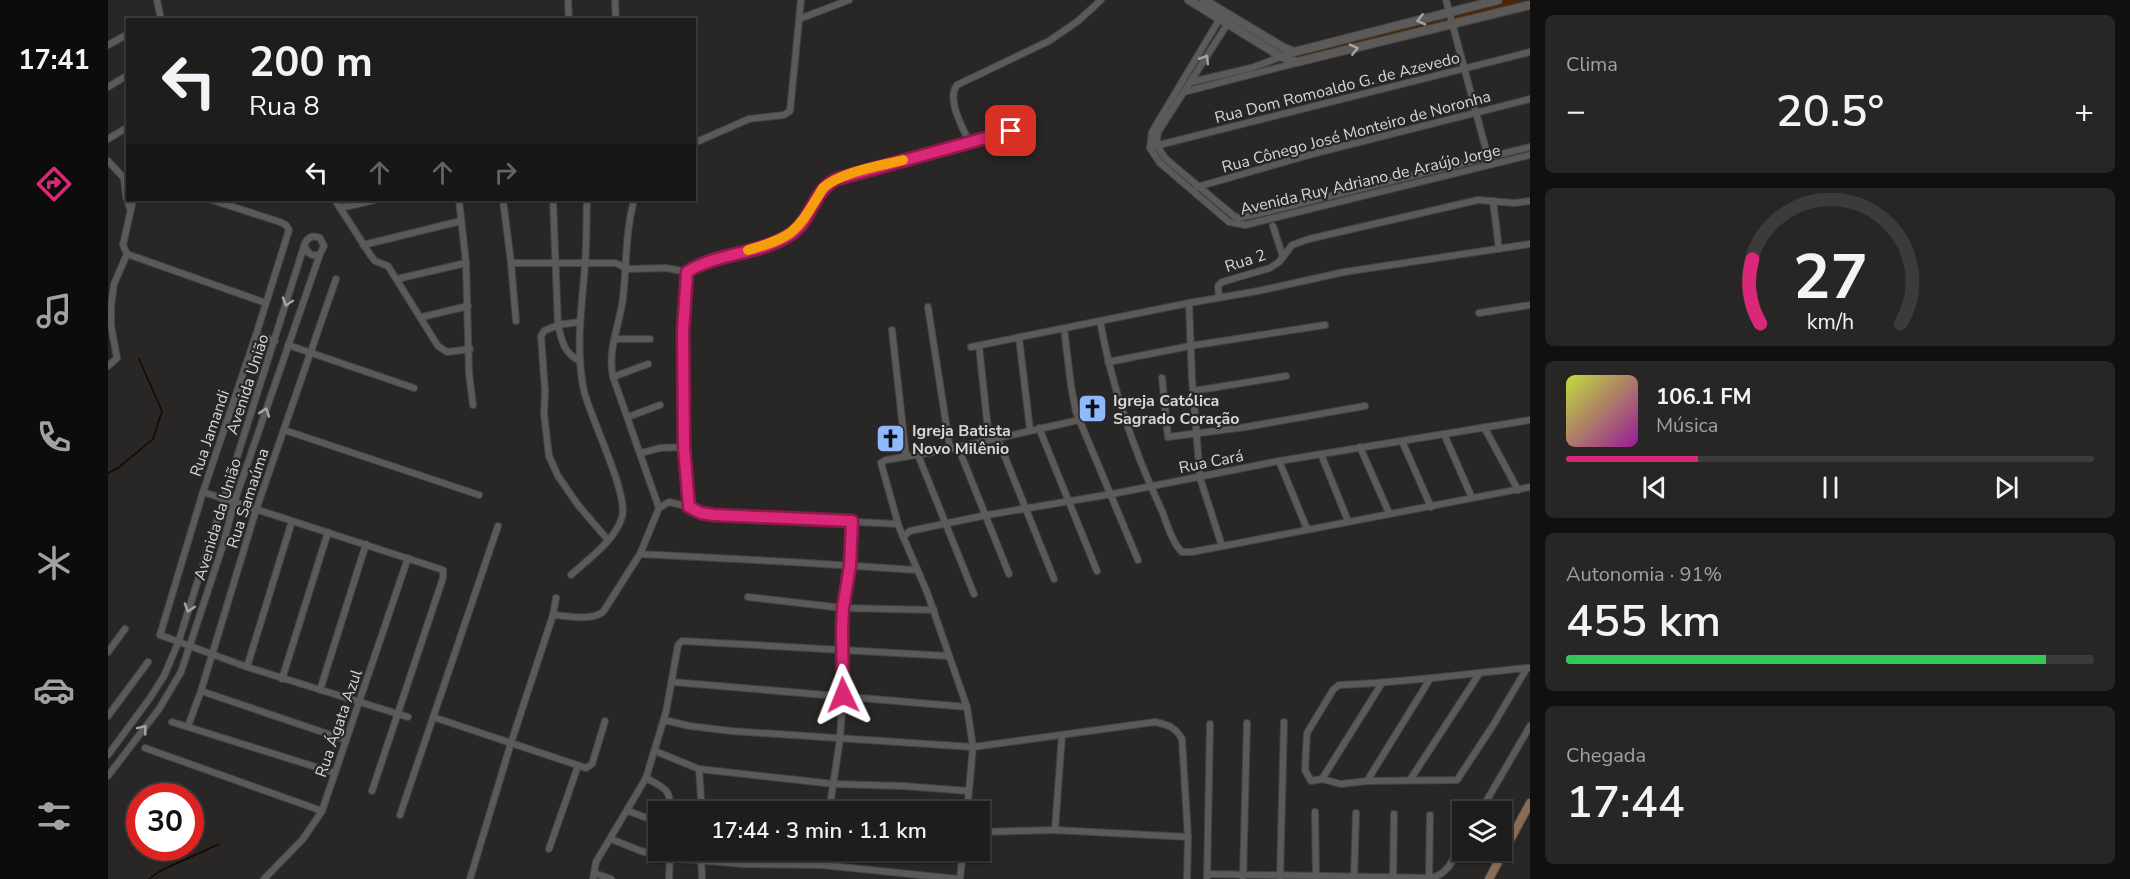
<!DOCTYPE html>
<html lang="pt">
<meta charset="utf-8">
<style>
:root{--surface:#1f1d1c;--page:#272625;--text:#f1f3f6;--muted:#a1a2a3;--line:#3c3b3b;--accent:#db2777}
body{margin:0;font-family:"Nunito Sans",sans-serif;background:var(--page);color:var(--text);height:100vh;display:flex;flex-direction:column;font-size:22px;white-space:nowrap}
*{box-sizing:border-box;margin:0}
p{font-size:20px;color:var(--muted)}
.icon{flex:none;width:33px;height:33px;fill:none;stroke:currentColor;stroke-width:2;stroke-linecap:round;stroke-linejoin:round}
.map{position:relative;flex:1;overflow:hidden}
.sheet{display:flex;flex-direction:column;gap:15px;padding:15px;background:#11100f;width:600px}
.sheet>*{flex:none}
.hud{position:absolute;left:18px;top:18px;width:570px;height:183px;border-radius:0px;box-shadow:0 2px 4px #0004,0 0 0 2px var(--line);background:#1f1d1c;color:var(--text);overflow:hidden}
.tools{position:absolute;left:1344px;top:801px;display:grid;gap:12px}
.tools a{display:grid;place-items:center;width:60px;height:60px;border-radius:0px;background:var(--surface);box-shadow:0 2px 4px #0004,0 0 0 2px var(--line);font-size:30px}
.speed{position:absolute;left:18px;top:783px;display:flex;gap:12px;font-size:30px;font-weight:700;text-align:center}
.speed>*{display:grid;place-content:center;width:78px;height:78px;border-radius:50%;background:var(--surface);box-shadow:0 2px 4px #0004,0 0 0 2px var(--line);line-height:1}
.speed .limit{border:9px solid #d22;background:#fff;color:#111}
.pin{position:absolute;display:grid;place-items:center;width:51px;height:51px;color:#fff;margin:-26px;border-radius:12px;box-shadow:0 3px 9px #0006}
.me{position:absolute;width:66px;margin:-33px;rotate:358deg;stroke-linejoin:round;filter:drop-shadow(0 0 4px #0008)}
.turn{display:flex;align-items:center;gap:21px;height:126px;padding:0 24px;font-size:27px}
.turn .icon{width:78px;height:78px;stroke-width:2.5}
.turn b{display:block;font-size:42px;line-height:51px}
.lanes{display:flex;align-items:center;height:57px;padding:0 24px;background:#0003;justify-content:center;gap:30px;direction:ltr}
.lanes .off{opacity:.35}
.big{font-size:45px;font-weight:600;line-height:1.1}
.sheet .tile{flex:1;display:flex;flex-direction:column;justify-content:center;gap:9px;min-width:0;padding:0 21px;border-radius:9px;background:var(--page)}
.sheet .dial{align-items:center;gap:0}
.dial svg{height:156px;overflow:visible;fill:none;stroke:var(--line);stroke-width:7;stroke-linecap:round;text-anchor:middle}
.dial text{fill:var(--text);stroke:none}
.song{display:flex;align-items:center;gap:18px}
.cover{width:72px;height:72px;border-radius:9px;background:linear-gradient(135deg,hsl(70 70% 55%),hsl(300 70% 35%))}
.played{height:6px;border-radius:3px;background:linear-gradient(90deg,var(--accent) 25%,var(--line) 25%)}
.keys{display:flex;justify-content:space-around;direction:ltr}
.heat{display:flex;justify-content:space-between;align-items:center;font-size:33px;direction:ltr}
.charge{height:9px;border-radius:4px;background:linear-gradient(90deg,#34c759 91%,var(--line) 0)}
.trip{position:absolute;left:540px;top:801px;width:342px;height:60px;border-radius:0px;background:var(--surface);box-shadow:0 2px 4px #0004,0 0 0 2px var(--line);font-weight:600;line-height:60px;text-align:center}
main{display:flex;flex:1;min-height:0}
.menu{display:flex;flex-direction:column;width:108px;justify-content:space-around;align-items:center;background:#0c0c0b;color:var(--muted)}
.menu .icon{width:42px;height:42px}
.menu .current{color:var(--accent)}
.menu b{font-size:27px;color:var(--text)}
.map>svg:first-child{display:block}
.green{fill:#4f2602}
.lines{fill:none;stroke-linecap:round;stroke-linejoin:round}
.stream{stroke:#1b0500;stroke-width:1.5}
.minor-casing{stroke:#454442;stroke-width:8}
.tertiary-casing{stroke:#454442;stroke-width:10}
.secondary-casing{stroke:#454442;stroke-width:10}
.minor{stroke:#5c5a58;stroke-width:6}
.tertiary{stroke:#5c5a58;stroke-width:8}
.secondary{stroke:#896c56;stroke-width:8}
.oneway{stroke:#a6a5a4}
.route-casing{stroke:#8e194d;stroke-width:15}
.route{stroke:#db2777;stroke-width:10}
.slow{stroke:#f59e0b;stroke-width:10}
.labels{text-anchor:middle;stroke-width:4.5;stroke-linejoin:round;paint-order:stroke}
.street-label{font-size:16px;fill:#d8d7d6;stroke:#292725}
.poi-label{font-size:16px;font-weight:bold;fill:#d8d7d6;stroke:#292725;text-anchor:start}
</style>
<main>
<nav class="menu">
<b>17:41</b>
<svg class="icon current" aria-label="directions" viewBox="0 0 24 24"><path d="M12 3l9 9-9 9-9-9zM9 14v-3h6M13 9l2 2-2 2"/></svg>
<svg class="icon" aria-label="music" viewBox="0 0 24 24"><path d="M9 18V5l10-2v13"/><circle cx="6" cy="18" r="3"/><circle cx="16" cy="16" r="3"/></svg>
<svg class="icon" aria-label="phone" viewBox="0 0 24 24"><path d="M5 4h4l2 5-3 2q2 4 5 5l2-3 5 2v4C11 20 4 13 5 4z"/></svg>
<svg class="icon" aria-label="climate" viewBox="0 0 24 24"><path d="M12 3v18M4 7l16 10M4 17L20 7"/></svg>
<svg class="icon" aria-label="car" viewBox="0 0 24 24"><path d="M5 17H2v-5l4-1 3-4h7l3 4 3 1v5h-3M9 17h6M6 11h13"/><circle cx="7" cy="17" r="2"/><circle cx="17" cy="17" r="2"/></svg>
<svg class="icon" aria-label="filters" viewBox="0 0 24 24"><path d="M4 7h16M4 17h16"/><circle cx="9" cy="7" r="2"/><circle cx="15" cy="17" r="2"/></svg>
</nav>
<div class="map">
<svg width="1422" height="879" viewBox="0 0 1422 879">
<rect width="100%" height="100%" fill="#292725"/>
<g class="green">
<path d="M1398 0 1422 1 1351 20 1347 18V16L1350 13Z"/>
<path d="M1335 18 1340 22 1194 57 1196 53Z"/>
</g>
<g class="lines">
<g class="stream">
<path d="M0 473 10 468 45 439 54 411 31 359"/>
<path d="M41 879 52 871 111 844"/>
</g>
<defs>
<g id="minor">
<path d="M49 0 53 20"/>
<path d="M460 0 461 20"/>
<path d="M507 0 508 20"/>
<path d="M1338 0 1381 161"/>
<path d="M1114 15 1044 132 1042 148 1052 163 1121 222 1137 225 1422 155"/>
<path d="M691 19 741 0"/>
<path d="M1122 20 1050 132C1047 144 1051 150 1058 159L1126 216 1131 218 1153 213 1422 147"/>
<path d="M0 45 20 34"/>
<path d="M1083 82 1143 68 1186 52"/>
<path d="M0 87 20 75"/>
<path d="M1076 92 1188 63"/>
<path d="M0 139 20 127"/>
<path d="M861 142C855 128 838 99 849 85L941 41 970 21 993 0"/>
<path d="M586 143 641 119 676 115 682 111 693 0"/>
<path d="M1047 146 1422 52"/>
<path d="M0 161 16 178 18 197 22 208"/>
<path d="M1089 187 1208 153 1422 99"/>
<path d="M25 200 15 245 19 254 158 303"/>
<path d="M104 200 172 222 178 225 181 230 148 335 95 492 52 635 139 667 300 717"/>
<path d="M227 200 263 256 267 261 280 266 330 346 339 352 362 349"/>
<path d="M351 200 358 263 361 373 365 405"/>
<path d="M395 200 403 263 408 321"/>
<path d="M445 200 450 325C454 342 456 353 472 361"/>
<path d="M526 200C517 234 519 263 515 298 512 324 499 350 505 377L551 508"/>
<path d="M1385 201 1391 249"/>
<path d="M232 208 267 200"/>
<path d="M1165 226 1175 257"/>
<path d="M255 245 353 221"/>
<path d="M403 263H507L521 269 558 268 579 272"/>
<path d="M289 279 358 263"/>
<path d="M1111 297 1110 286 1114 282 1162 268 1171 262 1184 245 1201 239 1370 200 1407 203 1422 201"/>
<path d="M1081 303 1084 379 1092 478 1114 546"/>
<path d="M820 307 842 449"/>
<path d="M1371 313 1422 305"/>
<path d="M314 317 360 306"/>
<path d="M992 321C1004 387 1025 449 1054 511 1059 524 1064 542 1074 552H1084L1422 487"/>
<path d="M471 322 450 325 436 331 433 336 437 391 436 414 441 456 450 476 470 505 500 540"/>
<path d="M956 328 963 386 968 412 1030 560"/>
<path d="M784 330 798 456"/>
<path d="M148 335 167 341"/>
<path d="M911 338 922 430"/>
<path d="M507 339H542"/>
<path d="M180 345 306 388"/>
<path d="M871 346 881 439"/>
<path d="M863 347 1081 303 1150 291 1236 272 1422 244"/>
<path d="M1000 362 1082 346 1217 325"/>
<path d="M0 366 9 358 3 325V306L6 284 19 254"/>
<path d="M505 377 540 364"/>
<path d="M1054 378 1060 437 1138 427 1257 406"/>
<path d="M1085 391 1178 376"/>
<path d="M520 417 552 405"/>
<path d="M1376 427 1410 490"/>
<path d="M931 428 989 571"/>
<path d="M176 430 371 495"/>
<path d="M1336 434 1364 498"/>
<path d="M889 437 946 579"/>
<path d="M1294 441 1323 507"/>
<path d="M850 447 901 574"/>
<path d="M1252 447 1281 513"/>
<path d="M533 453 552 448 576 447"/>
<path d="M1213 454 1240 521"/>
<path d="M810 455 866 594"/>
<path d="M1171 461 1199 529"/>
<path d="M95 492 335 570V578L264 791"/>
<path d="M790 524 606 515 593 513 581 507 576 447 575 331 579 272C610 252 652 255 683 234 704 220 705 190 729 179L923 127"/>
<path d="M795 537 802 531 879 515 1004 494 1171 461 1422 420"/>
<path d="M532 554 684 562 809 570"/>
<path d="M463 575C480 559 507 541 514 517 521 495 483 419 476 391 467 348 474 306 477 264 479 242 478 221 479 200"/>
<path d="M640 597 735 608 826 610"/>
<path d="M445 615C461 616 482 621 495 612L532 554 551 508 561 502 581 507"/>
<path d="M0 652 17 629"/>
<path d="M139 667 184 521"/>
<path d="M1419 668 1384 727 1349 780 1259 781 1233 784 1214 779 1203 781 1197 770 1199 733 1225 690 1231 685C1294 683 1356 674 1419 668H1422"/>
<path d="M174 679 220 532"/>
<path d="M564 682 859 707"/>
<path d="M212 690 258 544"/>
<path d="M93 691 238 740"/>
<path d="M0 716 40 662"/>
<path d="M325 717 478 768 484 764 497 721"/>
<path d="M556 720 582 726 623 731 865 747 1047 722C1061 725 1067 727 1074 739L1080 837 1079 879"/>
<path d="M64 722 227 773"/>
<path d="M80 726 93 691 148 510 228 279"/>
<path d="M37 748 214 811"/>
<path d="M547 751 591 769 726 784 795 786 861 791"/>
<path d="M0 755 42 698 56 676 70 643 197 243C200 237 205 235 212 238L216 246 212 254C205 257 199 254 197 246"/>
<path d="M591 769 594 812"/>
<path d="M0 776 51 709 73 672 115 545 126 503 212 254"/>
<path d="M538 778C558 789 562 788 563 812"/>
<path d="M1214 779 1274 683"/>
<path d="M1302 780 1371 674"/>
<path d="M1259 781 1322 679"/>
<path d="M520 811 550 822"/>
<path d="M721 812 732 739 735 695 733 651 735 608 742 566 744 521"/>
<path d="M859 812 865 747 859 707 819 592 791 527 773 463 778 460 842 449 971 420"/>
<path d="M1207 812 1208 879"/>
<path d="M1372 812 1422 726"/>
<path d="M292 815 390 526"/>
<path d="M947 830 954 735"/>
<path d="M872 832 947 830 1080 837"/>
<path d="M503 839 533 851 562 858 636 864 714 865 850 879"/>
<path d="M441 849 470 766"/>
<path d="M593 850 594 879"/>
<path d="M714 865 716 850"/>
<path d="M486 873 503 879"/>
<path d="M1099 874 1323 878C1340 875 1347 856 1354 843"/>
<path d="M1172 878 1176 722"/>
<path d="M156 879 195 839 214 811 300 558"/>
<path d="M362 879 403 743 445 615 448 598"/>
<path d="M485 879 488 862 538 778 558 712 570 645 574 641 841 656"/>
<path d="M561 879 562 850"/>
<path d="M852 879 855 850"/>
<path d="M1099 879 1102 724"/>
<path d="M1135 879 1139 723"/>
<path d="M1246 879 1248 813"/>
<path d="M1285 879 1286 814"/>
<path d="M1321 879 1322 815"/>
</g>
<g id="tertiary">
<path d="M1081 0 1174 57 1189 62 1422 5"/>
<path d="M1096 0 1176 48 1186 52 1390 0"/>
</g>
<path id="secondary" d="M1381 879 1422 803"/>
</defs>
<use href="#minor" class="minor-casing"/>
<use href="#tertiary" class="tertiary-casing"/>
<use href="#secondary" class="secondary-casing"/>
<use href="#minor" class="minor"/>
<use href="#tertiary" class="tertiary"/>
<use href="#secondary" class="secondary"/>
</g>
<defs><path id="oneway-chevron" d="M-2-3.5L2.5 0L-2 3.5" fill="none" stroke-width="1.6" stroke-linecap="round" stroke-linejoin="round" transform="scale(1.5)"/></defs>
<g class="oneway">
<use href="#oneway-chevron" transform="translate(1313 20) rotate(166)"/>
<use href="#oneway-chevron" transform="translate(1246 49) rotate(-13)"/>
<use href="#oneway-chevron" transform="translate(1097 59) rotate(-58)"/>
<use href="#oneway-chevron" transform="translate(179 302) rotate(108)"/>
<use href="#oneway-chevron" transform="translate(157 412) rotate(-71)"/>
<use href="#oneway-chevron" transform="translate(81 608) rotate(107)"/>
<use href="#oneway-chevron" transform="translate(35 729) rotate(-52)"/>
</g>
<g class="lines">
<defs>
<path id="route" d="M735 695 734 629 735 608 742 566 744 521 606 515 593 513 581 507 576 447 575 331 579 272C610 252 652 255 683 234 704 220 705 190 729 179L903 131"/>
</defs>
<use href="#route" class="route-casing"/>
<use href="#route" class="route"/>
<path class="slow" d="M640 250C689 236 689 230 715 188 732 172 772 166 795 160"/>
</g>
<defs>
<symbol id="church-square" viewBox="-11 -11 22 22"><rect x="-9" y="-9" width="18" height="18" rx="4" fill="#8fb8fd" stroke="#292725"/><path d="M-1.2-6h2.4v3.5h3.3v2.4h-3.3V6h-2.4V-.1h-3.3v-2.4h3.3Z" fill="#111"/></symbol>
</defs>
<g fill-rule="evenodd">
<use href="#church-square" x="968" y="392" width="33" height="33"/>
<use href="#church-square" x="766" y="422" width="33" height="33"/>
</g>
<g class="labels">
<g class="street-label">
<text transform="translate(1229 87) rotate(-14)" y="6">Rua Dom Romoaldo G. de Azevedo</text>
<text transform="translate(1248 131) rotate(-15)" y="6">Rua Cônego José Monteiro de Noronha</text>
<text transform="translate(1262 179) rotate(-13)" y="6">Avenida Ruy Adriano de Araújo Jorge</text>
<text transform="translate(1137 260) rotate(-18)" y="6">Rua 2</text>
<text transform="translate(139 384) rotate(-72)" y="6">Avenida União</text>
<text transform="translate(101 433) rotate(-71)" y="6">Rua Jamandi</text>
<text transform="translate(1103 461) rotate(-11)" y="6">Rua Cará</text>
<text transform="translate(139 498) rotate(-72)" y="6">Rua Samaúma</text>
<text transform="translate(109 519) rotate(-73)" y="6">Avenida da União</text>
<text transform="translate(230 723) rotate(-71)" y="6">Rua Ágata Azul</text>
</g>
<g class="poi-label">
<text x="1005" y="406">Igreja Católica<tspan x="1005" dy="18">Sagrado Coração</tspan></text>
<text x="804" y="436">Igreja Batista<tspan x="804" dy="18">Novo Milênio</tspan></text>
</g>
</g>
</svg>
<div class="tools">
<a><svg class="icon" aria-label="layers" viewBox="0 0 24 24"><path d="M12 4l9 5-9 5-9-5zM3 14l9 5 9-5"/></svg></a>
</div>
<div class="speed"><div class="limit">30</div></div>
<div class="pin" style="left:903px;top:131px;background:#d93025"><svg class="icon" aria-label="arrive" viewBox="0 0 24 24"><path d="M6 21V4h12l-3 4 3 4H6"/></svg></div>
<svg class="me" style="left:735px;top:695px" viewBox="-20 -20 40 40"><path d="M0-17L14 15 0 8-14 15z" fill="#db2777" stroke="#fff" stroke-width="4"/></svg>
<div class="trip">17:44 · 3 min · 1.1 km</div>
<div class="hud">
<div class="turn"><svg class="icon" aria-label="left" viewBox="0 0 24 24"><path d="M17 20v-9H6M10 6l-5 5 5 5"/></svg><div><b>200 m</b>Rua 8</div></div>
<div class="lanes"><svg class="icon" aria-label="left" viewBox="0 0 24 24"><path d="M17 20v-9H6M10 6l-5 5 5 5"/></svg><svg class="icon off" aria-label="ahead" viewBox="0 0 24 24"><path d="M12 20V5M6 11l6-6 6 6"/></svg><svg class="icon off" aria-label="ahead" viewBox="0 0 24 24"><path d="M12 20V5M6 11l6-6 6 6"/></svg><svg class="icon off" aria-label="right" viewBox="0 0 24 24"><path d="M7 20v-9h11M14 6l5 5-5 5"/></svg></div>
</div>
</div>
<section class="sheet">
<div class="tile"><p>Clima</p>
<div class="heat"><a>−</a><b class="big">20.5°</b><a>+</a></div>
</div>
<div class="tile dial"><svg viewBox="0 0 100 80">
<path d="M14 69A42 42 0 1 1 86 69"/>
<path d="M14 69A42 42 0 0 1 10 36" stroke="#db2777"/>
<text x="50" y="56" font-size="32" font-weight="700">27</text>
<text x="50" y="72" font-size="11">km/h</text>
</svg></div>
<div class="tile">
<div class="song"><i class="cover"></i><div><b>106.1 FM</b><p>Música</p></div></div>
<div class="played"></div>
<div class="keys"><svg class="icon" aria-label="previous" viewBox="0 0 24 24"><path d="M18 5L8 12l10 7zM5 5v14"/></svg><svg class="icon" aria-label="pause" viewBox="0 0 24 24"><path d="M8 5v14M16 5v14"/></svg><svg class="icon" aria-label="next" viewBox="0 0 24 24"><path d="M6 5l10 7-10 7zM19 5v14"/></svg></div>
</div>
<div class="tile"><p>Autonomia · 91%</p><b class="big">455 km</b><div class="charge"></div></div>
<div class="tile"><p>Chegada</p><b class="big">17:44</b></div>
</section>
</main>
